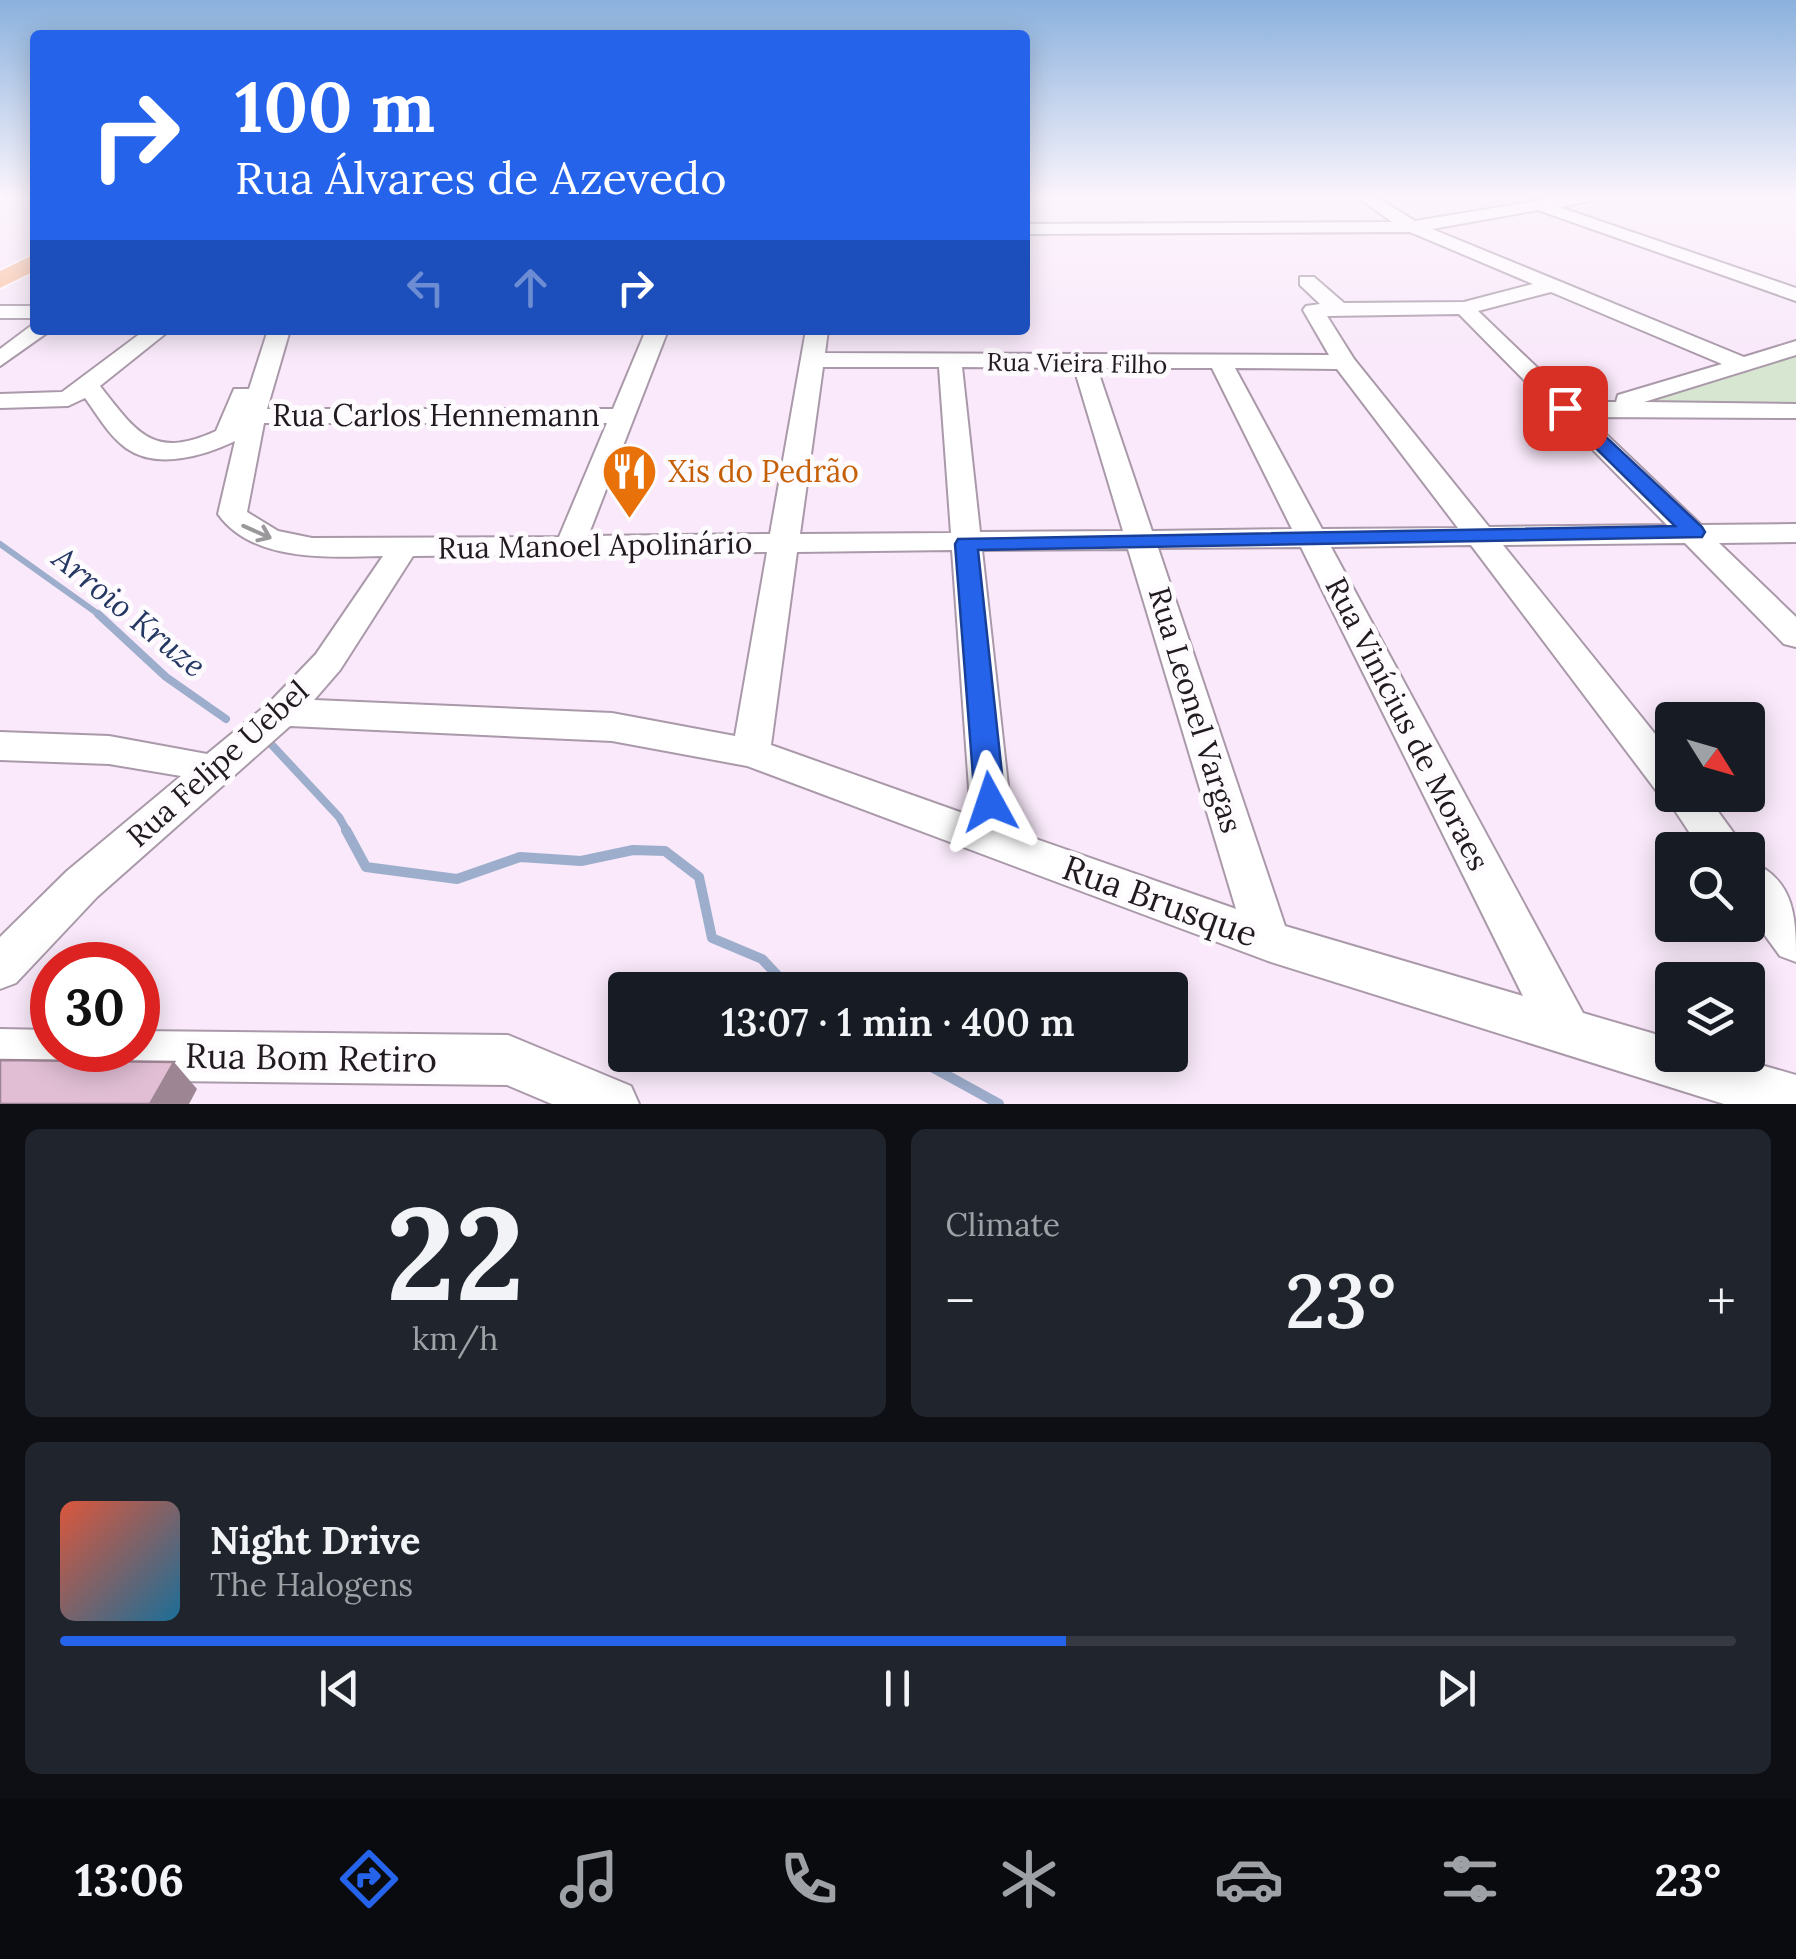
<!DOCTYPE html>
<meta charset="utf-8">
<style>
:root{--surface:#171b24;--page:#20242c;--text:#f1f3f6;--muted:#9ea1a6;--line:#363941;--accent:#2563eb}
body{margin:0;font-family:Lora,serif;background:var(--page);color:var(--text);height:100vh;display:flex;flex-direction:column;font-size:38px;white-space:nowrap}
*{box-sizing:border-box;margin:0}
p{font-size:32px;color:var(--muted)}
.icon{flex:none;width:55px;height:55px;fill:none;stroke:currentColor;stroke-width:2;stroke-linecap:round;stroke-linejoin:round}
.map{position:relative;height:1104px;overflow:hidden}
.details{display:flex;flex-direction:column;gap:25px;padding:25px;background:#0d0f14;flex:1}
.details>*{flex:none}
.banner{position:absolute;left:30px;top:30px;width:1000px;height:305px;border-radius:10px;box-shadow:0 5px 25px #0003;background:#2563eb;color:#fff;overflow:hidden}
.needle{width:65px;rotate:127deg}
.controls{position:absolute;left:1655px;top:702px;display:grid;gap:20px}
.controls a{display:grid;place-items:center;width:110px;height:110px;border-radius:10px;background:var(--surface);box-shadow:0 5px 25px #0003;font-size:50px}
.speed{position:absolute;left:30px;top:942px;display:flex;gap:20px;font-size:50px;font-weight:700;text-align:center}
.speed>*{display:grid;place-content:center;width:130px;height:130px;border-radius:50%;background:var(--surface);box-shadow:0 5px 25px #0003;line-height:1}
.speed .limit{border:15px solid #d22;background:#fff;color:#111}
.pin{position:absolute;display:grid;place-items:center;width:85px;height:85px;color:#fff;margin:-42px;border-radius:20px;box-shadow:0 5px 15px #0006}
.me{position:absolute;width:110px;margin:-55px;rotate:355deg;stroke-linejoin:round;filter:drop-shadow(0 0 8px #0008)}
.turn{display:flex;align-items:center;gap:35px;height:210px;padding:0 40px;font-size:45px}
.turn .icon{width:130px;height:130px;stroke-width:2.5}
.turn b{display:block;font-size:70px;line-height:85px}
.lanes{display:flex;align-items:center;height:95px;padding:0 40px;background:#0003;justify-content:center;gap:50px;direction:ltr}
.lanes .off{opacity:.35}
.big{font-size:75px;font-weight:600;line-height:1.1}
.details .widget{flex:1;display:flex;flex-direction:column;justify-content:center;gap:15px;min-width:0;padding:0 35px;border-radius:15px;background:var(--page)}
.details .dial{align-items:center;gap:0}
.dial b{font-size:130px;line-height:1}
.song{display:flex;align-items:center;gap:30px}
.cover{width:120px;height:120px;border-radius:15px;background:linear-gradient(135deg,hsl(10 70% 55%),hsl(200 70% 35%))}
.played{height:10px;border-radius:5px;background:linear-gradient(90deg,var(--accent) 60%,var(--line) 60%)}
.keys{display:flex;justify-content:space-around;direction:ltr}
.heat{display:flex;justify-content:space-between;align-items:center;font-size:55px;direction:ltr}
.details .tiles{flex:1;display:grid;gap:25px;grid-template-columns:1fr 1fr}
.widget:last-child{grid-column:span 2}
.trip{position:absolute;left:608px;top:972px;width:580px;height:100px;border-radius:10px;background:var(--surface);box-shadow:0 5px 25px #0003;font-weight:600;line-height:100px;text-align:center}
.menu{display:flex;height:160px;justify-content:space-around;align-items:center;background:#090b0e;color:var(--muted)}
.menu .icon{width:70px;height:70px}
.menu .on{color:var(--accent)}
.menu b{font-size:45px;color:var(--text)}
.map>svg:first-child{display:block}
.green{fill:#d7e6d0}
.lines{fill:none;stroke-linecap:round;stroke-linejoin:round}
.stream-far2{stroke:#9dadcc;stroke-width:6}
.stream-far1{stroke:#9dadcc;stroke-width:8}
.stream{stroke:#9dadcc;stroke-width:10}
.minor-casing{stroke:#a999a9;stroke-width:4}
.major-casing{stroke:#fff;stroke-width:3}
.minor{fill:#fff;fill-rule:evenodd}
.major{fill:#fbbf9c;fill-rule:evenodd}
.shaded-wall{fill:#9e8594}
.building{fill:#e1bed4;stroke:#9e8594;stroke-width:2.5}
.oneway{stroke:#9b989b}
.route{fill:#2563eb;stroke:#184099;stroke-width:2.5}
.labels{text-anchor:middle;stroke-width:10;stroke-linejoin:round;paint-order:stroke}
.far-street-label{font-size:25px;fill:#211b21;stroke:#fefbfe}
.street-label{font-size:30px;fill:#211b21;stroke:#fefbfe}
.food-label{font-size:30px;fill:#c56008;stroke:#fefbfe;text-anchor:start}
.water-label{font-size:32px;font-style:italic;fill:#243863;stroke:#fefbfe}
.near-street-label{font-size:35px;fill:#211b21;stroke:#fefbfe}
</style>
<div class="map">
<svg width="1796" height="1104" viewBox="0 0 1796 1104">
<rect width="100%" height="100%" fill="#f9e9fa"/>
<path class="green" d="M1796 356V405L1637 402Z"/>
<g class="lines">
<path class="stream-far2" d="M0 544 101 616"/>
<g class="stream-far1">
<path d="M98 614 166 677 226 719"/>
<path d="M271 744 339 817 348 833"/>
</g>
<g class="stream">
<path d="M346 830 366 867 457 879 520 857 581 861 633 850 665 851 699 877 712 938 762 959 791 990"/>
<path d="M910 1055 999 1104"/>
</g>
<defs>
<g id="minor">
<path d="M1359 198H1378L1415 221 1555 198H1590L1588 201 1559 207 1796 288V301L1538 210 1432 229 1744 357 1796 341V355L1644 402 1796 404V418L1588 417 1701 525 1796 524V542L1719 543 1796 617V647L1784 644 1685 543 1503 545 1672 755V795H1706L1746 850H1701L1664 794 1658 793 1471 545 1331 547 1583 1013 1672 1039V1055H1726L1796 1075V1104H1724L1268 961 747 766 612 741 290 726 97 897 16 983 0 989V937L67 871 181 776 109 764 0 760V732L109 736 207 754 269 703 316 654 383 556C330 557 253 563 218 514L235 441C204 456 157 470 126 448 109 436 97 414 85 398L68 406 0 408V394L62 392 145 330H170L100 386C137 433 153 460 216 431L234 389H249L268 330H290L267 409H613L646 330H668L588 536 770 534 806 330H828L825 353 1329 355 1303 310 1306 306 1320 304 1300 285V277H1314L1344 303 1464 302 1533 284 1410 232 1025 234V224L1392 222ZM1551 292 1722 364 1618 395 1616 402H1573L1478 311ZM1459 314 1667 525 1489 527 1354 359 1327 316ZM823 367H939L951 533 800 534ZM962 367 1074 368 1123 531 980 532ZM1097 368H1212L1292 529 1152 531ZM1235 368 1337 369 1458 528 1322 529ZM264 423H607L559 537 312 538 278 531 247 512ZM1301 547 1523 996 1285 926 1158 548ZM1128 549 1236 909 1013 831 982 550ZM952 550 971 816 771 745 797 552ZM767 552 735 736 612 713 314 700 340 670 413 556Z"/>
<rect x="0" y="306" width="35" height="12"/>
<path d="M32 325 35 330H51L0 366V349Z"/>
<path d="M1748 861C1796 878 1796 920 1796 962L1780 956 1748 912Z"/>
<path d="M0 1029 52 1030V1050H138V1031L508 1035 631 1086 639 1104H552L507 1085 0 1079Z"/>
</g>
<path id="major" d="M35 254V271L0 288V271Z"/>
</defs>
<use href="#minor" class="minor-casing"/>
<use href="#major" class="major-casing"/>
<use href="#minor" class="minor"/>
<use href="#major" class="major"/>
</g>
<path class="shaded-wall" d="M174 1062 197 1089 189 1104H150Z"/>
<path class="building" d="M0 1060 174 1062 150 1104H0Z"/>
<defs><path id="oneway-shaft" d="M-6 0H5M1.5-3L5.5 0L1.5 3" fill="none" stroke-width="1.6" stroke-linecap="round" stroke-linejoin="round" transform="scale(2.5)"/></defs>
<use class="oneway" href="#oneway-shaft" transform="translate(257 532) rotate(24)"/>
<linearGradient id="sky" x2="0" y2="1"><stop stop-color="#8ab1dd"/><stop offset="0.56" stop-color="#fcf5fd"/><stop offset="1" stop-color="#fcf5fd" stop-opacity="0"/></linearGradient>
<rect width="1796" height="352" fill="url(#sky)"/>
<path class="route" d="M1565 403 1572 405 1702 527 1705 532 1702 537 978 550 1005 802 1000 810 990 814 979 810 975 802 955 544 958 539 1675 526 1559 412V405Z"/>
<defs>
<symbol id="restaurant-pin" viewBox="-11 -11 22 30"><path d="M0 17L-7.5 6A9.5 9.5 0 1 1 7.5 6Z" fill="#e8710a" stroke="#fefbfe"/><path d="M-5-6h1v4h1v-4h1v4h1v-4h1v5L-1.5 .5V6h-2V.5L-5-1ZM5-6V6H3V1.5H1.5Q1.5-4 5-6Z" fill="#fff"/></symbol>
</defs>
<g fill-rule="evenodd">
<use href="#restaurant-pin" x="598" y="440" width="63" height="86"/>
</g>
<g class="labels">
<g class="far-street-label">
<text transform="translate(1077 363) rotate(1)" y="9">Rua Vieira Filho</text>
</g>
<g class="street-label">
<text x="436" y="426">Rua Carlos Hennemann</text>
<text transform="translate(595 546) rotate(-1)" y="10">Rua Manoel Apolinário</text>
<text transform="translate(1195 710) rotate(73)" y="10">Rua Leonel Vargas</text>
<text transform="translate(1407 724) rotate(63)" y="10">Rua Vinícius de Moraes</text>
<text transform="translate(218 764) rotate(-42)" y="10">Rua Felipe Uebel</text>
</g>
<g class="food-label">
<text x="668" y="482">Xis do Pedrão</text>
</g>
<g class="water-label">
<text transform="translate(129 612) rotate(39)" y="11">Arroio Kruze</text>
</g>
<g class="near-street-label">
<text transform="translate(1160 901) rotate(20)" y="12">Rua Brusque</text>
<text transform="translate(311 1058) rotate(1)" y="12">Rua Bom Retiro</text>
</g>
</g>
</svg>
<div class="controls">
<a><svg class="needle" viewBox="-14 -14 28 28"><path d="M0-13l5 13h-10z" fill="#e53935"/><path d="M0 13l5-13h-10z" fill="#9ea1a6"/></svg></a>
<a><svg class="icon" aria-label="search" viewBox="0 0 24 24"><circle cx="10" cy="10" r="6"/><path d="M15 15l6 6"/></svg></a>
<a><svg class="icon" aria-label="layers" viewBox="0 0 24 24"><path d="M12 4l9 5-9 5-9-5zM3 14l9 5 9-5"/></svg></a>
</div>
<div class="speed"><div class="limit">30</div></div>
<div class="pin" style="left:1565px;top:408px;background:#d93025"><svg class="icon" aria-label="arrive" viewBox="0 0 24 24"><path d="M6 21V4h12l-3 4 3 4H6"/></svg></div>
<svg class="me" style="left:990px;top:802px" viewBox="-20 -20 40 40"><path d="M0-17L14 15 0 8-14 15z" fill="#2563eb" stroke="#fff" stroke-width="4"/></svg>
<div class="trip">13:07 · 1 min · 400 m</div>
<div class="banner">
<div class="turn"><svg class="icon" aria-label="right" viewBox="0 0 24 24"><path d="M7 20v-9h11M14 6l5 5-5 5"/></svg><div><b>100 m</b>Rua Álvares de Azevedo</div></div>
<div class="lanes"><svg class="icon off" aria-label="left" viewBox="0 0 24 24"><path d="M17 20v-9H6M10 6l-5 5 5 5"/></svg><svg class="icon off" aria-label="ahead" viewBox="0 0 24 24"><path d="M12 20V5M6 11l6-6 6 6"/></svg><svg class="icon" aria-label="right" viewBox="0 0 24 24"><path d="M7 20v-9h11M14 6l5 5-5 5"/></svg></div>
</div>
</div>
<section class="details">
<div class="tiles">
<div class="widget dial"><b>22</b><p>km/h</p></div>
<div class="widget"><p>Climate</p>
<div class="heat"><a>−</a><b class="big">23°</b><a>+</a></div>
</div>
<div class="widget">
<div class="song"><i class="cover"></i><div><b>Night Drive</b><p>The Halogens</p></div></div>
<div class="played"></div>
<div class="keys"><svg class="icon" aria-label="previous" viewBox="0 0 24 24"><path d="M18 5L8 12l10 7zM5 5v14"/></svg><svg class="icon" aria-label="pause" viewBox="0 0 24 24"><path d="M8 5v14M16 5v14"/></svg><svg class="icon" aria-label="next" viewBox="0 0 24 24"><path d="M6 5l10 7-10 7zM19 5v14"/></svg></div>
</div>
</div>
</section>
<nav class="menu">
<b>13:06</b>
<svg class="icon on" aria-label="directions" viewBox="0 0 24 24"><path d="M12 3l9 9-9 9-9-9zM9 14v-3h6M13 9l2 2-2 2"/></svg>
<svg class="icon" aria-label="music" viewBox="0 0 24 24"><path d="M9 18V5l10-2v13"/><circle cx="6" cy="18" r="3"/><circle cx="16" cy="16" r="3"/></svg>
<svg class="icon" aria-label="phone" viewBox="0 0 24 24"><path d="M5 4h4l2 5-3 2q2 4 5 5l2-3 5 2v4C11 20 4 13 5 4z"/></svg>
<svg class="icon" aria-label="climate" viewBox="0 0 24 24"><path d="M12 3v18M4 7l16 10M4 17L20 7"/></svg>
<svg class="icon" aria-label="car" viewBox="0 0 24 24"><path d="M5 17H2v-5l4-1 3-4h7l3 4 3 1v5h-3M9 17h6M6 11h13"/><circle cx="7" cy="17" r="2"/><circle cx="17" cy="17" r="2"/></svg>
<svg class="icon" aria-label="filters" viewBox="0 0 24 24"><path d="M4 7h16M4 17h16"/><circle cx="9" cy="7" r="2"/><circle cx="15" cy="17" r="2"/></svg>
<b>23°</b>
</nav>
